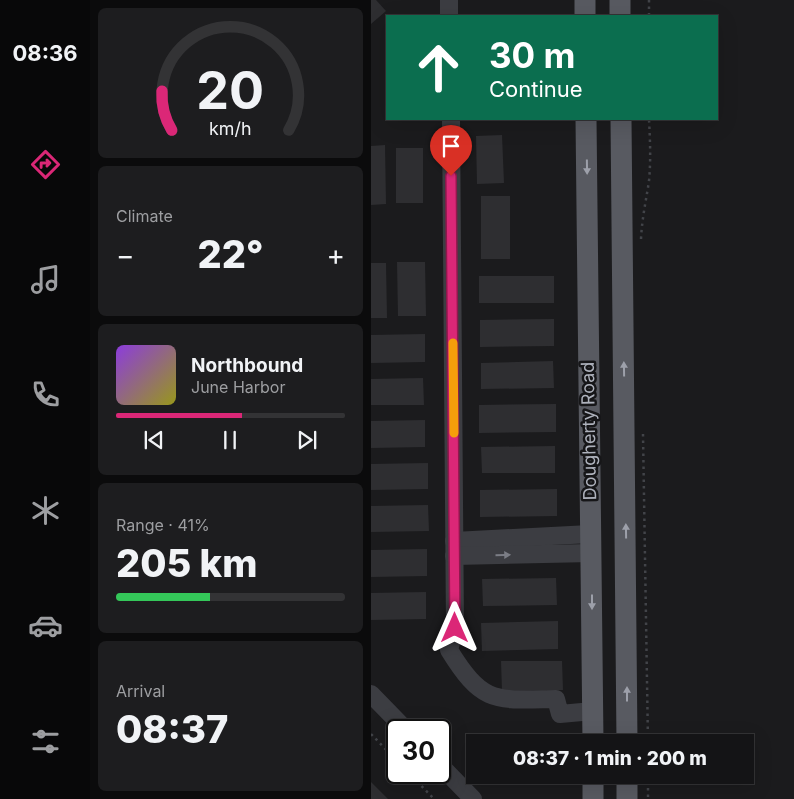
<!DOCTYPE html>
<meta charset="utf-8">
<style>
:root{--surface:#141416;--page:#1d1d1f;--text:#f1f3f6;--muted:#9d9ea1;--line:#333335;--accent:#db2777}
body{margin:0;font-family:Inter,sans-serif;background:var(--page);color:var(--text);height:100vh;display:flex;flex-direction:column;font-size:19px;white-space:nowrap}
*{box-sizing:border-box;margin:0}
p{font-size:16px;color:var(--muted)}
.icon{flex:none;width:28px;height:28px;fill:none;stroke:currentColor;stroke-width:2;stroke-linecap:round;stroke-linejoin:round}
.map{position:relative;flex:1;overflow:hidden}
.sheet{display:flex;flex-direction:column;gap:8px;padding:8px;background:#0b0b0c;width:281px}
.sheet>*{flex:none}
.banner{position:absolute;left:15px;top:15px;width:332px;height:105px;border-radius:0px;box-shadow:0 5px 20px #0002,0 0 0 1px var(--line);background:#0b6e4f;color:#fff;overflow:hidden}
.speed{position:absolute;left:15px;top:719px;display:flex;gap:10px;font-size:25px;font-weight:700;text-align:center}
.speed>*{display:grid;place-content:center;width:65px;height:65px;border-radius:50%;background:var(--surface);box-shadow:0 5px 20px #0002,0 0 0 1px var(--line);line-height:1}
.speed .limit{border:2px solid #111;border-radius:8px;background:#fff;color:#111}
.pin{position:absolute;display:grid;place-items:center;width:42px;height:42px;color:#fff;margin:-51px -21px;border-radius:50% 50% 50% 0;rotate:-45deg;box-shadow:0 0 5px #0007}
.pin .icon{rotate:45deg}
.me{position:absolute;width:55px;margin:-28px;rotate:0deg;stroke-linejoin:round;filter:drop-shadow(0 0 4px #0008)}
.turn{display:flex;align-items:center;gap:18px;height:105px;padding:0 20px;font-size:22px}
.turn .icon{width:65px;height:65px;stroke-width:2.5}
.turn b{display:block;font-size:35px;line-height:42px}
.big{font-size:38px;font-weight:800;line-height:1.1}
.sheet .tile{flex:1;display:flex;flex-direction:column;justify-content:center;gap:8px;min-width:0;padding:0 18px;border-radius:8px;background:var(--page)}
.sheet .dial{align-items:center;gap:0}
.dial svg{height:130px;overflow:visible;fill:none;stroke:var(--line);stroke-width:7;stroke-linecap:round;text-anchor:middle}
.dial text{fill:var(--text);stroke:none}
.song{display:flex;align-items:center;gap:15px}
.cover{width:60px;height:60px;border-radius:8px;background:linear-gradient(135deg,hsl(270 70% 55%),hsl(60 70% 35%))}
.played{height:5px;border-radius:2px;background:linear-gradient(90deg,var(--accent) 55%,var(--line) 55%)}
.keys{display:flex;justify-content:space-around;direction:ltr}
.heat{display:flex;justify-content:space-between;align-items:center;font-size:28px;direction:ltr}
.charge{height:8px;border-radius:4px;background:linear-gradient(90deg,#34c759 41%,var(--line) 0)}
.trip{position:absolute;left:95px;top:734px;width:288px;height:50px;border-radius:0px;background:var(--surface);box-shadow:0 5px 20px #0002,0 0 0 1px var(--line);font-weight:800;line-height:50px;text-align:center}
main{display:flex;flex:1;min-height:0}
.tab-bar{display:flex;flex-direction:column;width:90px;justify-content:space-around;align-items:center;background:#080809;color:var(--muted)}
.tab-bar .icon{width:35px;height:35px}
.tab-bar .selected{color:var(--accent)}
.tab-bar b{font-size:22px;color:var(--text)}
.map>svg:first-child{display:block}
.building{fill:#2e2e31}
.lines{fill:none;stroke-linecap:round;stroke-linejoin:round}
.path{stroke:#424449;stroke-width:2.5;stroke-dasharray:2.5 4;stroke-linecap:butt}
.minor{stroke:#3c3d42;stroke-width:18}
.major{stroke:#585a61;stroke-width:21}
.oneway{fill:#9da0aa}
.oneway2{fill:#7b7d85}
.route-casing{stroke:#8e194d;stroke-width:12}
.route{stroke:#db2777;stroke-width:9}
.slow{stroke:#f59e0b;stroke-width:9}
.labels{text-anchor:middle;stroke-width:5;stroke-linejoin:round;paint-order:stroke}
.street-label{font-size:18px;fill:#aeb2bc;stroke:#161618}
</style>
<main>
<nav class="tab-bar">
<b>08:36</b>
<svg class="icon selected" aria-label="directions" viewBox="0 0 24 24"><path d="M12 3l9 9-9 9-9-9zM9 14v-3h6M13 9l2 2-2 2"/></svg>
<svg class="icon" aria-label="music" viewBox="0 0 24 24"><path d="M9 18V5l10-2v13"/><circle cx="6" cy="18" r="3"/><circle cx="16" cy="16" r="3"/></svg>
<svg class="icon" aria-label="phone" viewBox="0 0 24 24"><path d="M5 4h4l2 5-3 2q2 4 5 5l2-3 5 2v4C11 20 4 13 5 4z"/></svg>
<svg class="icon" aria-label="climate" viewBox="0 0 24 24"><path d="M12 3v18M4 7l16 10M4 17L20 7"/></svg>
<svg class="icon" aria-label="car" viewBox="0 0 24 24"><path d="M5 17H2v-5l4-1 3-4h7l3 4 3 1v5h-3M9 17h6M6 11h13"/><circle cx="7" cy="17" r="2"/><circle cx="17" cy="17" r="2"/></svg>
<svg class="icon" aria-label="filters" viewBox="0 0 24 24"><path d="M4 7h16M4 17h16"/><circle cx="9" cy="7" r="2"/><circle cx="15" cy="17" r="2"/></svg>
</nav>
<section class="sheet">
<div class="tile dial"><svg viewBox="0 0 100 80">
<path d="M14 69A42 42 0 1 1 86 69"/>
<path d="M14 69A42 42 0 0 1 8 45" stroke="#db2777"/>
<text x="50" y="56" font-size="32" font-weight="700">20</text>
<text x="50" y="72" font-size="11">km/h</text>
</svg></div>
<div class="tile"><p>Climate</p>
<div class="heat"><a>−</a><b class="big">22°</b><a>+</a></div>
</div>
<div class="tile">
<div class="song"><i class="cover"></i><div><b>Northbound</b><p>June Harbor</p></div></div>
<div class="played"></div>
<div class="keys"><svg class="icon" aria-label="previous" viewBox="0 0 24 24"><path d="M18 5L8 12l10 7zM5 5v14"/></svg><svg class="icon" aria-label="pause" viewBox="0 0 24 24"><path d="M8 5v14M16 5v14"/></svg><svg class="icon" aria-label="next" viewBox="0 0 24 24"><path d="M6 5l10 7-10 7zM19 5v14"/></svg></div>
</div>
<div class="tile"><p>Range · 41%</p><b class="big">205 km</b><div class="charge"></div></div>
<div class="tile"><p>Arrival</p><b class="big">08:37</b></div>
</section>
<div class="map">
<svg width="423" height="799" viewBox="0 0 423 799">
<rect width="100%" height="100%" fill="#1b1b1d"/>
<g class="building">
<path d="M0 0H5L15 11 0 24Z"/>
<path d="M131 135 133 183 106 184 105 136Z"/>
<path d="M14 145 15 204 0 205V146Z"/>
<rect x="25" y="148" width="27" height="55"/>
<rect x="110" y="196" width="29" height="63"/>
<path d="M26 262H54L55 316H27Z"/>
<path d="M0 263H15L16 318H0Z"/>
<rect x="108" y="276" width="75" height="27"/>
<path d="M183 319V346L109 347V320Z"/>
<path d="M54 334V362L0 363V335Z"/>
<path d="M182 361 183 388 110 389V363Z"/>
<path d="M52 378 53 405H0V379Z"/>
<path d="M185 404V432L108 433V405Z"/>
<path d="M54 420V447L0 448V421Z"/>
<path d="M184 446V473H111L110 447Z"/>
<path d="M57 463V489L0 490V464Z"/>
<path d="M186 489V516L109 517V490Z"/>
<path d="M57 505 58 531 0 532V506Z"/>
<path d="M56 549V576L0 577V550Z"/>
<path d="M185 578 186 605 112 606 111 579Z"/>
<path d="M55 592V619L0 620V593Z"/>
<path d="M187 621V649L111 651 110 623Z"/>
<path d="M130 661H191L192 690 131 691Z"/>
<path d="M0 782 17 799H0Z"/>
</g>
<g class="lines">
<g class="path">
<path d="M278 0V16"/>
<path d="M270 239C271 218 275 201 278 181 280 160 279 139 278 119"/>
<path d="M272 434 277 742"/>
<path d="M0 734 26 761"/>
<path d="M37 772 63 799"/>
<path d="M277 775V799"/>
</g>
<g class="minor">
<path d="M78 0V16"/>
<path d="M80 119 84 628 78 650C112 705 124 700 185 699L189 714 222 711"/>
<path d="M83 541 219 534"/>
<path d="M83 556 221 553"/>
<path d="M0 694 35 730"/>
<path d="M69 765 102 799"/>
</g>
<g class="major">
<path d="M214 0V16"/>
<path d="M249 16V0"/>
<path d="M215 119 222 742"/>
<path d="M250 119 256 742"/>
<path d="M222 775V799"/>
<path d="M256 775V799"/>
</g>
</g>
<defs><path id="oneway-solid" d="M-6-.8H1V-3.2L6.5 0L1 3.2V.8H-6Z" transform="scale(1.25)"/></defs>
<g class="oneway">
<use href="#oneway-solid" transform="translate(216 167) rotate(89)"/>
<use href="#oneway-solid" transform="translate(253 369) rotate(-91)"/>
<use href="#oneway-solid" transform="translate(255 531) rotate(-91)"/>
<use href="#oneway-solid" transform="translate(221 602) rotate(90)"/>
<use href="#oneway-solid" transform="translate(256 694) rotate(-90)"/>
</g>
<use class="oneway2" href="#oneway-solid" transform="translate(132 555) rotate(-1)"/>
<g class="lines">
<defs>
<path id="route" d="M80 176 84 628"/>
</defs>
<use href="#route" class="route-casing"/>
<use href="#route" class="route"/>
<path class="slow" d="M82 343 83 433"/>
</g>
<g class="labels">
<g class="street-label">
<text transform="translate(218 431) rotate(-91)" y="6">Dougherty Road</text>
</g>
</g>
</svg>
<div class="speed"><div class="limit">30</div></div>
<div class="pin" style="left:80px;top:176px;background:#d93025"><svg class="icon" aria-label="arrive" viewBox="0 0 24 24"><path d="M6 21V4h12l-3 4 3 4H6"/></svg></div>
<svg class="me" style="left:84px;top:628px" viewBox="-20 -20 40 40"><path d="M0-17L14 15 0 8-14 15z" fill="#db2777" stroke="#fff" stroke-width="4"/></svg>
<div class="trip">08:37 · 1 min · 200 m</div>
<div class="banner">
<div class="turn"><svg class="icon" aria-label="ahead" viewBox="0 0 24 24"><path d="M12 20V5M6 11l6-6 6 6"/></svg><div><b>30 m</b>Continue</div></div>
</div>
</div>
</main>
